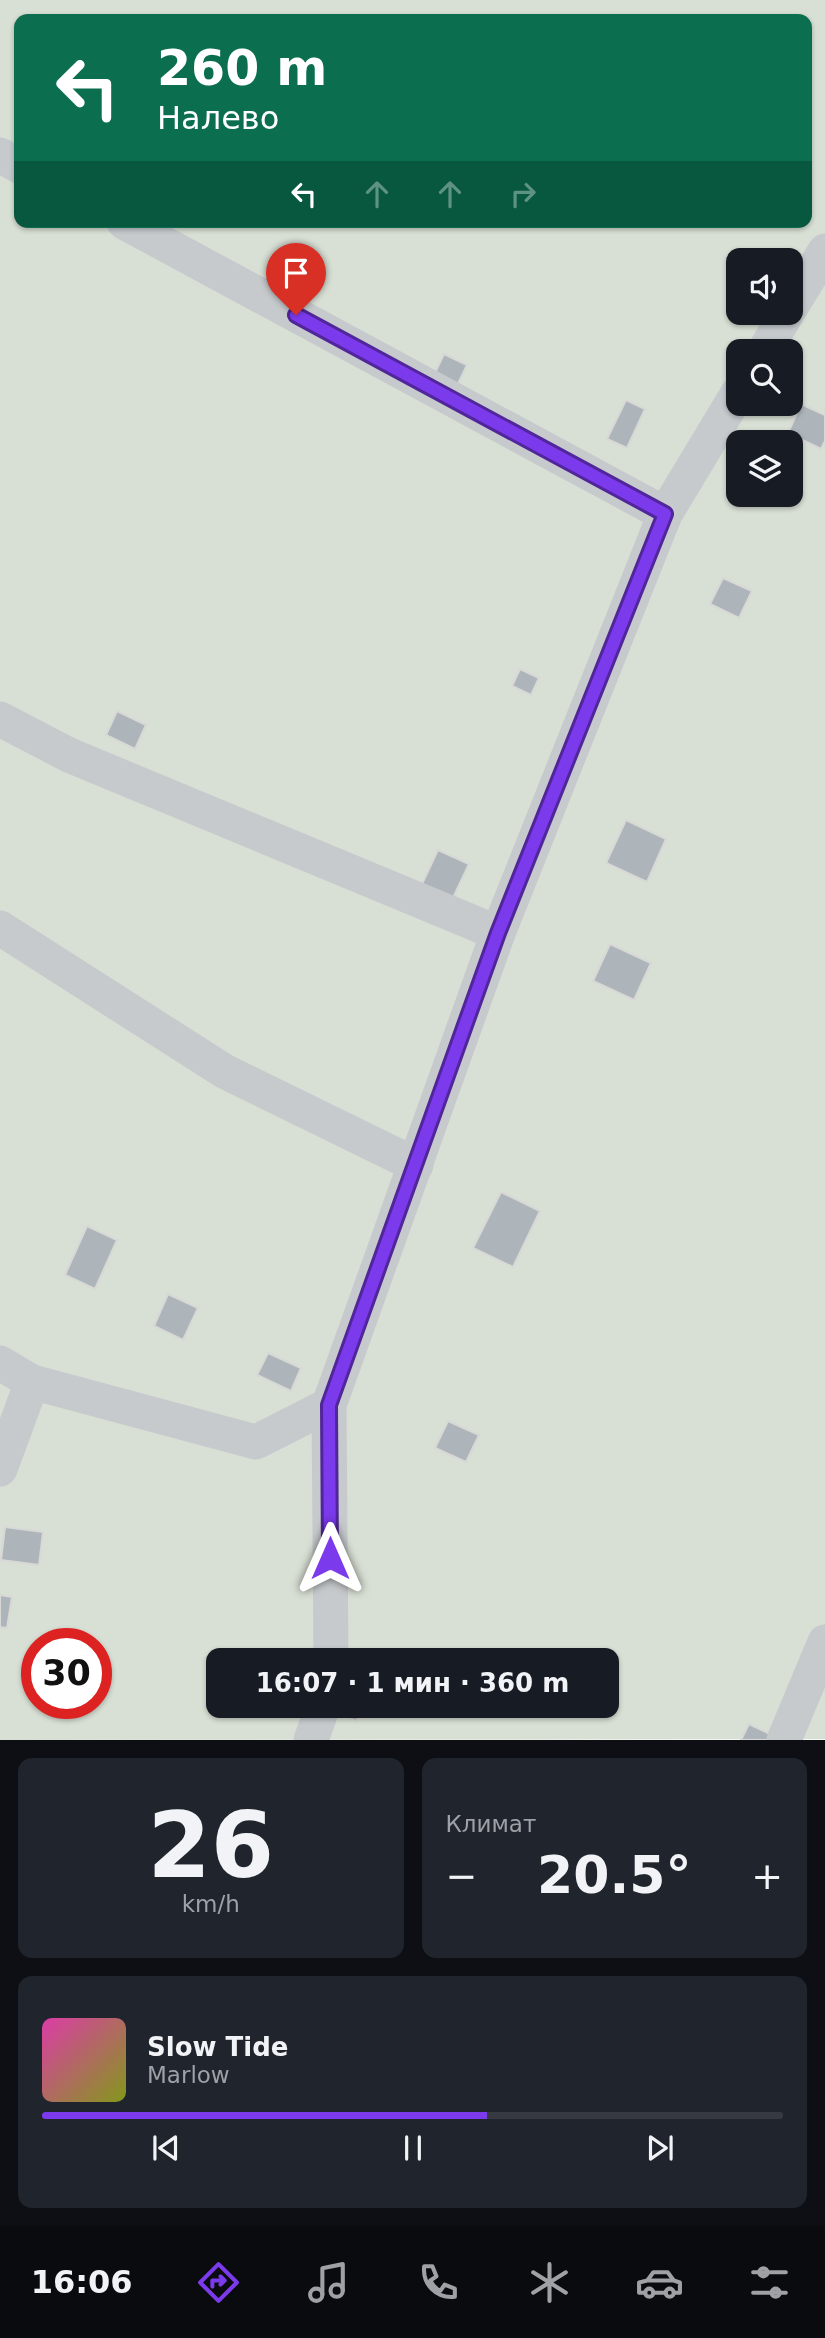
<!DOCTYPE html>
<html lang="ru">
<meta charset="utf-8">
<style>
:root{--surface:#171b24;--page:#20242c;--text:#f1f3f6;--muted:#9ea1a6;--line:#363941;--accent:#7c3aed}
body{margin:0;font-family:"DejaVu Sans",sans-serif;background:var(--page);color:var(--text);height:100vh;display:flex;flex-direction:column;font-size:26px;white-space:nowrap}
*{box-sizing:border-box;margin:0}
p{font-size:23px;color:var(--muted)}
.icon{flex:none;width:38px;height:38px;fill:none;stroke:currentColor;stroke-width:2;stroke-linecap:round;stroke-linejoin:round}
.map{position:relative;height:1740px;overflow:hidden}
.panel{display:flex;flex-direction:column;gap:18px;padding:18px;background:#0d0f14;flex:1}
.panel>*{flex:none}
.hud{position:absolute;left:14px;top:14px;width:798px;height:214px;border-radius:14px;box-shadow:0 2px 5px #0004;background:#0b6e4f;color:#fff;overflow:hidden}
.fabs{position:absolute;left:726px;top:248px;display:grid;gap:14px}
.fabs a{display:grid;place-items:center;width:77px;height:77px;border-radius:14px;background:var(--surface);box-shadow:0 2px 5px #0004;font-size:35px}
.speed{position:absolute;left:21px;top:1628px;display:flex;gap:14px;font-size:35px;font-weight:700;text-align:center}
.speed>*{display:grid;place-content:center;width:91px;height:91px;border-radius:50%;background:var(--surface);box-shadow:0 2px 5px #0004;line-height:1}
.speed .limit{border:10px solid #d22;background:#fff;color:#111}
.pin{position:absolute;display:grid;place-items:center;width:60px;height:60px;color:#fff;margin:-72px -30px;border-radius:50% 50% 50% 0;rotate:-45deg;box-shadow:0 0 7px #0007}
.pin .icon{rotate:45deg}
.me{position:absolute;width:77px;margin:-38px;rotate:0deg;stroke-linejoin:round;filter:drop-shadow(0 0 5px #0008)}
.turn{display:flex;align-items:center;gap:24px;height:147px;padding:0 28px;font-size:32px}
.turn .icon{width:91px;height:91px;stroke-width:2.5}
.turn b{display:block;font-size:49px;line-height:60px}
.lanes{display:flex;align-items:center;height:66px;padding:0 28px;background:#0003;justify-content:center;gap:35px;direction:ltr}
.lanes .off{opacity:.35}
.big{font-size:52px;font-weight:600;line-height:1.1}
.panel .card{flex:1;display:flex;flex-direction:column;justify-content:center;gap:10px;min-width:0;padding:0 24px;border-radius:14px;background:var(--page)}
.panel .dial{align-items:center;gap:0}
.dial b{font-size:91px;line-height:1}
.song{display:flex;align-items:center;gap:21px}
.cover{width:84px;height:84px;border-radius:10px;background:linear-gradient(135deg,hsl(320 70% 55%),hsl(70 70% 35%))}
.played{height:7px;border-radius:4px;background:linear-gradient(90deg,var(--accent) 60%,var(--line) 60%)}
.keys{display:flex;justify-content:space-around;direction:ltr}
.heat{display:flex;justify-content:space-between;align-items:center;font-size:38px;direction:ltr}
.panel .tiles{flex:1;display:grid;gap:18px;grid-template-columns:1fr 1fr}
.card:last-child{grid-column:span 2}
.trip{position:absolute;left:206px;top:1648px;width:413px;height:70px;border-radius:14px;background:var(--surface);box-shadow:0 2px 5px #0004;font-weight:600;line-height:70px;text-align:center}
.tabs{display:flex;height:112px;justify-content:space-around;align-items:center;background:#090b0e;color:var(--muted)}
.tabs .icon{width:49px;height:49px}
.tabs .selected{color:var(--accent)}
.tabs b{font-size:32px;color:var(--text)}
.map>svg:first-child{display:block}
.green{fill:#d8dfd4;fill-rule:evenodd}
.building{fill:#adb5bb;stroke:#d8d8d6;stroke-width:2}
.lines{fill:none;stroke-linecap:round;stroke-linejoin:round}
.minor{stroke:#c6cacd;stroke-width:35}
.route-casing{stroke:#51269a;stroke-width:18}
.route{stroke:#7c3aed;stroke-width:12}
</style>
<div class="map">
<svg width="825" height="1740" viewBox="0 0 825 1740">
<rect width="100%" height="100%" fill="#f7f7f3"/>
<path class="green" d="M0 0H825V1739L0 1740ZM19 19H807V222H19ZM738 261H791V313H738ZM738 352H791V404H738ZM738 443H791V495H738ZM37 1643H96V1703H37ZM219 1661H607V1706H219Z"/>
<g class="building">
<path d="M286 273 309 284 300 304 277 293Z"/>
<path d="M444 354 467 365 456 388 433 377Z"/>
<path d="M626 400 645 409 627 448 607 439Z"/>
<path d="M801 404 825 415V441L821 449 788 433Z"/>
<path d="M723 578 752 591 739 618 710 604Z"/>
<path d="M520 669 539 678 531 695 512 686Z"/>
<path d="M117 711 146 725 135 749 106 735Z"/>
<path d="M626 820 666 839 647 882 606 863Z"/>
<path d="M438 850 469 864 452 900 421 886Z"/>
<path d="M610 944 651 963 634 1000 593 981Z"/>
<path d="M501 1192 540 1211 513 1267 473 1248Z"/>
<path d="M87 1226 117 1240 95 1289 65 1275Z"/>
<path d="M168 1294 198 1308 183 1340 154 1326Z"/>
<path d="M268 1353 301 1368 291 1391 257 1375Z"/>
<path d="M448 1421 479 1435 466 1462 435 1448Z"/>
<path d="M5 1527 43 1532 39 1565 1 1560Z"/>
<path d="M0 1595 12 1597 7 1628 0 1627Z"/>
<path d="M342 1706H363L356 1721 339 1713Z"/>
<path d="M749 1724 770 1734 768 1740H741Z"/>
</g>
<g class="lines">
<g class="minor">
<path d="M0 155 19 166"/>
<path d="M124 222 665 514"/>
<path d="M791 307 825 251"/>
<path d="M764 352 787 313"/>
<path d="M0 719 69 755 498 933"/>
<path d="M0 928 224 1071 416 1165"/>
<path d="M0 1363 32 1382 256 1442 329 1405 498 933 665 514 738 393"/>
<path d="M329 1405 331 1661"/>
<path d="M0 1469 32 1382"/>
<path d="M311 1740 323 1706"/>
<path d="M784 1740 825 1642"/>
</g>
</g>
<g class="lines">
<defs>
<path id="route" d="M296 315 665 514 498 933 329 1405 330 1558"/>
</defs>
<use href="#route" class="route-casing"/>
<use href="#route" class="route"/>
</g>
</svg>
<div class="fabs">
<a><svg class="icon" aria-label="sound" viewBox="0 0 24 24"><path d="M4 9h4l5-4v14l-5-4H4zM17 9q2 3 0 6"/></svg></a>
<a><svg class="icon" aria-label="search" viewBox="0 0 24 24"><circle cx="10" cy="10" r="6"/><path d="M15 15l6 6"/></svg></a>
<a><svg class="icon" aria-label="layers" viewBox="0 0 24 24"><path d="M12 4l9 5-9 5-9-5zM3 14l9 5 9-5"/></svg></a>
</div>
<div class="speed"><div class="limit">30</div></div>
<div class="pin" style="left:296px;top:315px;background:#d93025"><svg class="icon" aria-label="arrive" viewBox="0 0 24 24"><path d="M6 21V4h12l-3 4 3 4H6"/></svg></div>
<svg class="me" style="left:330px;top:1558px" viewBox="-20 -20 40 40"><path d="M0-17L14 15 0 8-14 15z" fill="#7c3aed" stroke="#fff" stroke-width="4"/></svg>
<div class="trip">16:07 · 1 мин · 360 m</div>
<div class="hud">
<div class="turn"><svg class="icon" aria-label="left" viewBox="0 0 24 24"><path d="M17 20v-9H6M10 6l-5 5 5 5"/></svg><div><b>260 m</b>Налево</div></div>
<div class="lanes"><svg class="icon" aria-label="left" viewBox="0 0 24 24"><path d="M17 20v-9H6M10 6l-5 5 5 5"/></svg><svg class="icon off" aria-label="ahead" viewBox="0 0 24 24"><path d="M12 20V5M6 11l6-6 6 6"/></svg><svg class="icon off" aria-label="ahead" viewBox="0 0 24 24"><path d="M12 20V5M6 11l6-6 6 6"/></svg><svg class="icon off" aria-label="right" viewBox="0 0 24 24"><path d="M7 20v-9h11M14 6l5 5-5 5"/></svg></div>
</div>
</div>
<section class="panel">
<div class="tiles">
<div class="card dial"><b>26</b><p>km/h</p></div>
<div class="card"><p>Климат</p>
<div class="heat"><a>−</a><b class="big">20.5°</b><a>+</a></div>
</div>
<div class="card">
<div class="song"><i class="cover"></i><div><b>Slow Tide</b><p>Marlow</p></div></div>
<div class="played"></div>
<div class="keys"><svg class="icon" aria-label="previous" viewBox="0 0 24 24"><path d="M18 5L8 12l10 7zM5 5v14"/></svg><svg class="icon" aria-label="pause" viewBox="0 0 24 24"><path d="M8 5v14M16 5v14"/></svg><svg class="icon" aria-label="next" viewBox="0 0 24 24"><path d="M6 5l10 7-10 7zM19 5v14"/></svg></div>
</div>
</div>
</section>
<nav class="tabs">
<b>16:06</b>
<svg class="icon selected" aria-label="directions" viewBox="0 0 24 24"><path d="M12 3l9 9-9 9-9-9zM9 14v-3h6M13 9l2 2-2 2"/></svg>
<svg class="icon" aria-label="music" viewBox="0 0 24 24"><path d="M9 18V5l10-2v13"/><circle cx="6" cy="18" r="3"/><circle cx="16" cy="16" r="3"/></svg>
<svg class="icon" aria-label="phone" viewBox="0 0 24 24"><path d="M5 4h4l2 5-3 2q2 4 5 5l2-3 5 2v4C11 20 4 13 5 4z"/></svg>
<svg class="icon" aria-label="climate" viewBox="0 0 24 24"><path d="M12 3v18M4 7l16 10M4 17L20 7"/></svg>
<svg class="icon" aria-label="car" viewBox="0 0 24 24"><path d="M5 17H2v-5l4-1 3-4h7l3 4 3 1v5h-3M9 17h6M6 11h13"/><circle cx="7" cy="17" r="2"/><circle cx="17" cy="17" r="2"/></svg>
<svg class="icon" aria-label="filters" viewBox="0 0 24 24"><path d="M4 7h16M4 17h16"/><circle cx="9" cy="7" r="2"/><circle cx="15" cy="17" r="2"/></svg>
</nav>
